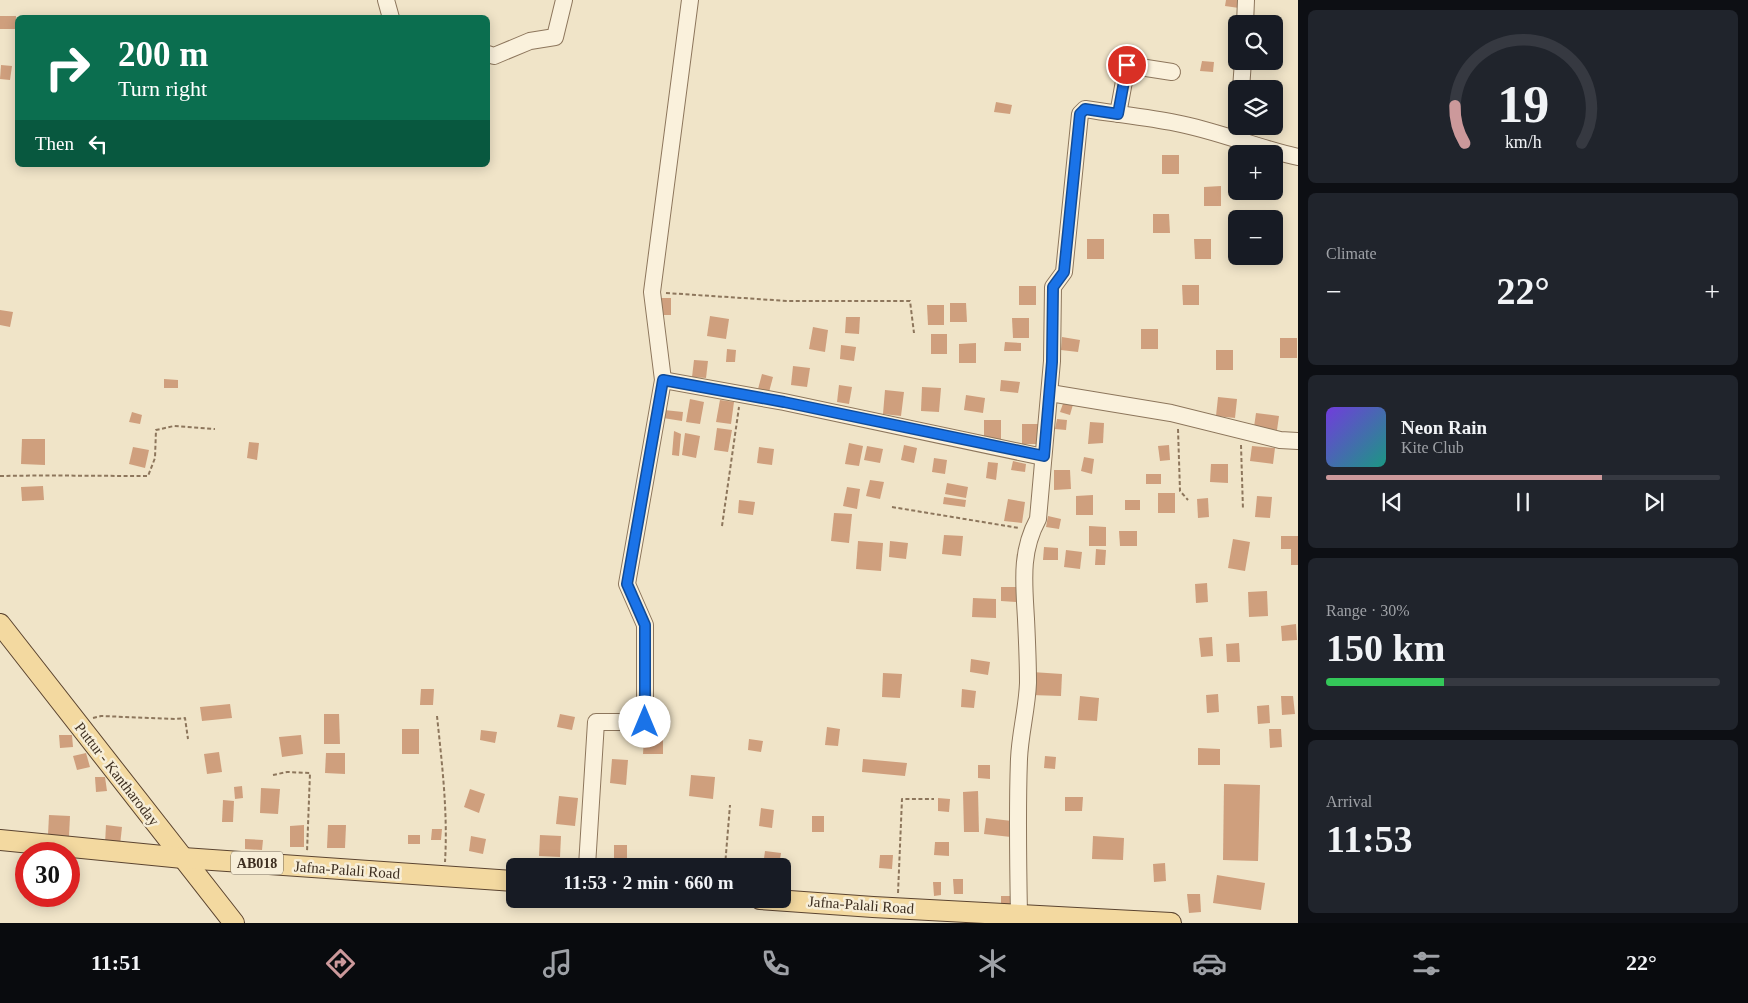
<!DOCTYPE html>
<meta charset="utf-8">
<style>
:root{--surface:#171b24;--page:#20242c;--text:#f1f3f6;--muted:#9ea1a6;--line:#363941;--accent:#cc999b}
body{margin:0;font-family:"Times New Roman",serif;background:var(--page);color:var(--text);height:100vh;display:flex;flex-direction:column;font-size:19px;white-space:nowrap}
*{box-sizing:border-box;margin:0}
p{font-size:16px;color:var(--muted)}
.icon{flex:none;width:28px;height:28px;fill:none;stroke:currentColor;stroke-width:2;stroke-linecap:round;stroke-linejoin:round}
.map{position:relative;flex:1;overflow:hidden}
.drawer{display:flex;flex-direction:column;gap:10px;padding:10px;background:#0d0f14;width:450px}
.drawer>*{flex:none}
.top-card{position:absolute;left:15px;top:15px;width:475px;height:152px;border-radius:8px;box-shadow:0 2px 12px #0003;background:#0b6e4f;color:#fff;overflow:hidden}
.fabs{position:absolute;left:1228px;top:15px;display:grid;gap:10px}
.fabs a{display:grid;place-items:center;width:55px;height:55px;border-radius:8px;background:var(--surface);box-shadow:0 2px 12px #0003;font-size:25px}
.speed{position:absolute;left:15px;top:842px;display:flex;gap:10px;font-size:25px;font-weight:700;text-align:center}
.speed>*{display:grid;place-content:center;width:65px;height:65px;border-radius:50%;background:var(--surface);box-shadow:0 2px 12px #0003;line-height:1}
.speed .limit{border:8px solid #d22;background:#fff;color:#111}
.pin{position:absolute;display:grid;place-items:center;width:42px;height:42px;color:#fff;margin:-21px;border:2px solid #fff;border-radius:50%;box-shadow:0 1px 5px #0007}
.me{position:absolute;width:55px;margin:-28px;rotate:0deg;stroke-linejoin:round;filter:drop-shadow(0 0 4px #0008)}
.turn{display:flex;align-items:center;gap:18px;height:105px;padding:0 20px;font-size:22px}
.turn .icon{width:65px;height:65px;stroke-width:2.5}
.turn b{display:block;font-size:35px;line-height:42px}
.then{display:flex;align-items:center;height:48px;padding:0 20px;background:#0003;gap:10px;font-size:19px}
.big{font-size:38px;font-weight:600;line-height:1.1}
.drawer .tile{flex:1;display:flex;flex-direction:column;justify-content:center;gap:8px;min-width:0;padding:0 18px;border-radius:8px;background:var(--page)}
.drawer .dial{align-items:center;gap:0}
.dial svg{height:130px;overflow:visible;fill:none;stroke:var(--line);stroke-width:7;stroke-linecap:round;text-anchor:middle}
.dial text{fill:var(--text);stroke:none}
.song{display:flex;align-items:center;gap:15px}
.cover{width:60px;height:60px;border-radius:8px;background:linear-gradient(135deg,hsl(260 70% 55%),hsl(170 70% 35%))}
.played{height:5px;border-radius:2px;background:linear-gradient(90deg,var(--accent) 70%,var(--line) 70%)}
.keys{display:flex;justify-content:space-around;direction:ltr}
.heat{display:flex;justify-content:space-between;align-items:center;font-size:28px;direction:ltr}
.charge{height:8px;border-radius:4px;background:linear-gradient(90deg,#34c759 30%,var(--line) 0)}
.trip{position:absolute;left:506px;top:858px;width:285px;height:50px;border-radius:8px;background:var(--surface);box-shadow:0 2px 12px #0003;font-weight:600;line-height:50px;text-align:center}
.dock{display:flex;height:80px;justify-content:space-around;align-items:center;background:#090b0e;color:var(--muted)}
.dock .icon{width:35px;height:35px}
.dock .active{color:var(--accent)}
.dock b{font-size:22px;color:var(--text)}
main{display:flex;flex:1;min-height:0}
.map>svg:first-child{display:block}
.building{fill:#cf9f7d}
.lines{fill:none;stroke-linecap:round;stroke-linejoin:round}
.minor-casing{stroke:#8d765c;stroke-width:18}
.major-casing{stroke:#5b4430;stroke-width:22}
.path{stroke:#8d765c;stroke-width:2;stroke-dasharray:4 2.5;stroke-linecap:butt}
.minor{stroke:#faf1dc;stroke-width:16}
.major{stroke:#f3d9a0;stroke-width:20}
.route-casing{stroke:#114b97;stroke-width:12}
.route{stroke:#1a73e8;stroke-width:9}
.labels{text-anchor:middle;stroke-width:5;stroke-linejoin:round;paint-order:stroke}
.shield{fill:#f7eed8;stroke:#756857;stroke-width:1}
.shield-label{font-size:14px;font-weight:bold;fill:#3d2e20}
.street-label{font-size:15px;fill:#3d2e20;stroke:#f7eed8}
</style>
<main>
<div class="map">
<svg width="1298" height="923" viewBox="0 0 1298 923">
<rect width="100%" height="100%" fill="#f0e4c8"/>
<g class="building">
<path d="M1226 0H1240L1239 8 1225 6Z"/>
<rect x="0" y="16" width="16" height="13"/>
<path d="M1202 61 1214 62 1213 72 1200 71Z"/>
<path d="M1 65 12 66 10 80 0 79Z"/>
<path d="M996 102 1012 105 1010 114 994 112Z"/>
<rect x="1162" y="155" width="17" height="19"/>
<path d="M1221 186V206H1204V187Z"/>
<path d="M1153 214H1169L1170 233H1153Z"/>
<rect x="1087" y="239" width="17" height="20"/>
<path d="M1194 239H1211V259H1195Z"/>
<path d="M1182 285H1199V305H1183Z"/>
<rect x="1019" y="286" width="17" height="19"/>
<path d="M659 298H671V315H660Z"/>
<path d="M950 303H966L967 322H950Z"/>
<path d="M927 305H944V325H928Z"/>
<path d="M0 310 13 312 10 327 0 325Z"/>
<path d="M710 316 729 319 726 339 707 336Z"/>
<path d="M846 317H860L859 334 845 333Z"/>
<path d="M1012 318H1029V338H1013Z"/>
<path d="M813 327 828 330 825 352 809 349Z"/>
<rect x="1141" y="329" width="17" height="20"/>
<rect x="931" y="334" width="16" height="20"/>
<path d="M1062 337 1080 340 1078 352 1061 350Z"/>
<rect x="1280" y="338" width="17" height="20"/>
<path d="M1005 342 1021 343V351H1004Z"/>
<path d="M976 343V363H959V344Z"/>
<path d="M841 345 856 347 854 361 840 359Z"/>
<path d="M727 349 736 350 735 362H726Z"/>
<rect x="1216" y="350" width="17" height="20"/>
<path d="M694 360 708 361 706 378 692 377Z"/>
<path d="M793 366 810 368 807 387 791 385Z"/>
<path d="M762 374 773 377 769 392 758 389Z"/>
<path d="M164 379 178 380V388H164Z"/>
<path d="M1001 380 1020 382 1018 393 1000 391Z"/>
<path d="M839 385 852 387 849 404 837 402Z"/>
<path d="M922 387 941 388 939 412 921 411Z"/>
<path d="M885 390 904 392 901 416 883 414Z"/>
<path d="M966 395 985 398 983 413 964 410Z"/>
<path d="M1218 397 1237 399 1235 418 1216 416Z"/>
<path d="M1065 398 1074 401 1070 415 1060 412Z"/>
<path d="M690 399 704 402 700 424 686 422Z"/>
<path d="M720 400 734 402 731 424 716 422Z"/>
<path d="M664 410 683 412 682 421 663 418Z"/>
<path d="M132 412 142 415 140 424 129 422Z"/>
<path d="M1256 413 1279 416 1277 430 1254 427Z"/>
<path d="M1057 419 1067 420 1066 430 1055 429Z"/>
<rect x="984" y="420" width="17" height="20"/>
<path d="M1090 422 1104 423 1103 443 1088 444Z"/>
<rect x="1022" y="424" width="17" height="20"/>
<path d="M717 428 732 430 728 452 714 450Z"/>
<path d="M674 431 681 434 679 456 672 455Z"/>
<path d="M685 433 700 436 696 458 682 455Z"/>
<path d="M22 439H45V465L21 464Z"/>
<path d="M249 442 259 443 257 460 247 458Z"/>
<path d="M849 443 863 446 859 466 845 464Z"/>
<path d="M904 445 917 448 914 463 901 460Z"/>
<path d="M1169 445 1170 460 1160 461 1158 446Z"/>
<path d="M867 446 883 449 880 463 864 460Z"/>
<path d="M1252 446 1275 448 1273 464 1250 461Z"/>
<path d="M133 447 149 450 145 468 129 464Z"/>
<path d="M759 447 774 449 772 465 757 463Z"/>
<path d="M1084 457 1094 459 1092 474 1081 471Z"/>
<path d="M934 458 947 460 945 474 932 472Z"/>
<path d="M1013 461 1026 464 1025 472 1011 470Z"/>
<path d="M988 462 998 463 996 480 986 478Z"/>
<path d="M1211 464H1228V483L1210 482Z"/>
<path d="M1054 470H1070L1071 489 1054 490Z"/>
<rect x="1146" y="474" width="15" height="10"/>
<path d="M870 480 884 482 880 499 866 496Z"/>
<path d="M947 483 968 487 966 498 945 494Z"/>
<path d="M43 486 44 500 22 501 21 487Z"/>
<path d="M847 487 860 489 857 509 843 506Z"/>
<rect x="1158" y="493" width="17" height="20"/>
<path d="M1093 495V515H1076V496Z"/>
<path d="M1257 496 1272 497 1270 518 1255 517Z"/>
<path d="M944 497 966 500 965 507 943 504Z"/>
<path d="M1208 498 1209 517 1198 518 1197 499Z"/>
<path d="M1008 499 1025 502 1022 523 1004 521Z"/>
<path d="M739 500 755 502 753 515 738 513Z"/>
<rect x="1125" y="500" width="15" height="10"/>
<path d="M834 513 852 514 849 543 831 541Z"/>
<path d="M1048 516 1061 519 1059 529 1046 527Z"/>
<path d="M1089 526 1106 527V546H1089Z"/>
<path d="M1119 531H1137V546H1120Z"/>
<path d="M944 535 963 536 961 556 942 554Z"/>
<path d="M1281 536H1298V565H1291V549H1281Z"/>
<path d="M1233 539 1250 542 1245 571 1228 568Z"/>
<path d="M858 541 883 543 881 571 856 569Z"/>
<path d="M890 541 908 543 906 559 889 557Z"/>
<path d="M1044 547 1058 548V560H1043Z"/>
<path d="M1096 549 1106 550 1105 565H1095Z"/>
<path d="M1066 550 1082 552 1080 569 1064 567Z"/>
<path d="M1207 583 1208 602 1196 603 1195 584Z"/>
<path d="M1001 587H1017L1016 602 1001 601Z"/>
<path d="M1267 591 1268 616 1249 617 1248 592Z"/>
<path d="M973 598 996 599V618L972 617Z"/>
<path d="M1296 624 1297 640 1282 641 1281 626Z"/>
<path d="M1212 637 1213 656 1201 657 1199 638Z"/>
<path d="M1239 643 1240 662H1227L1226 644Z"/>
<path d="M971 659 990 662 988 675 970 672Z"/>
<path d="M1032 672 1062 674 1061 696 1031 695Z"/>
<path d="M883 673 902 674 900 698 882 697Z"/>
<path d="M421 689H434L433 705H420Z"/>
<path d="M962 689 976 691 974 708 961 707Z"/>
<path d="M1218 694 1219 712 1207 713 1206 695Z"/>
<path d="M1080 696 1099 698 1097 721 1078 720Z"/>
<path d="M1281 696H1293L1295 714 1282 715Z"/>
<path d="M230 704 232 718 202 721 200 707Z"/>
<path d="M1269 705 1270 723 1258 724 1257 706Z"/>
<path d="M324 714H339L340 744H324Z"/>
<path d="M560 714 575 717 572 730 557 727Z"/>
<path d="M827 727 840 729 838 746 825 745Z"/>
<rect x="402" y="729" width="17" height="25"/>
<path d="M1269 729H1281L1282 747 1270 748Z"/>
<path d="M481 730 497 732 495 743 480 740Z"/>
<path d="M59 735H72L73 747 60 748Z"/>
<path d="M301 735 303 754 282 757 279 737Z"/>
<path d="M644 738H663V754H643Z"/>
<path d="M749 739 763 741 761 752 748 750Z"/>
<path d="M1198 748 1220 749V765H1198Z"/>
<path d="M219 752 222 772 207 774 204 754Z"/>
<path d="M86 753 90 767 77 770 73 756Z"/>
<path d="M326 753H345V774L325 773Z"/>
<path d="M1045 756 1056 757 1055 769 1044 768Z"/>
<path d="M612 759 628 760 626 785 610 783Z"/>
<path d="M863 759 907 763 905 776 862 772Z"/>
<path d="M978 765H990V779L978 778Z"/>
<path d="M691 775 715 777 713 799 689 796Z"/>
<path d="M95 777H105L107 791 96 792Z"/>
<path d="M1224 784 1260 785 1258 861 1223 860Z"/>
<path d="M242 786 243 798 235 799 234 787Z"/>
<path d="M261 788 280 789 278 814 260 813Z"/>
<path d="M470 789 485 794 479 813 464 807Z"/>
<path d="M978 791 979 832H964L963 792Z"/>
<path d="M559 796 578 798 575 826 556 824Z"/>
<path d="M1065 797H1083L1082 811H1065Z"/>
<path d="M938 798 950 799 949 812 938 811Z"/>
<path d="M223 800 234 801 233 822H222Z"/>
<path d="M761 808 774 810 772 828 759 826Z"/>
<path d="M49 815 70 816 69 836 48 835Z"/>
<rect x="812" y="816" width="12" height="16"/>
<path d="M986 818 1012 821 1011 837 984 834Z"/>
<path d="M106 825 122 827 120 845 105 844Z"/>
<path d="M304 825V847H290V826Z"/>
<path d="M328 825H346L345 848H327Z"/>
<path d="M432 829H442L441 840H431Z"/>
<rect x="408" y="835" width="12" height="9"/>
<path d="M540 835 561 836 560 857 539 856Z"/>
<path d="M471 836 486 839 483 854 469 851Z"/>
<path d="M1093 836 1124 838 1123 860 1092 859Z"/>
<path d="M245 839 263 840 262 850 245 849Z"/>
<path d="M935 842H949V856L934 855Z"/>
<rect x="614" y="845" width="13" height="20"/>
<path d="M765 851 781 853 779 866H763Z"/>
<path d="M880 855H893L892 869 879 868Z"/>
<path d="M676 860 700 861V866H676Z"/>
<path d="M1165 863 1166 881 1154 882 1153 864Z"/>
<path d="M1217 875 1265 883 1261 910 1213 903Z"/>
<path d="M953 879H963V894H954Z"/>
<path d="M933 882H941V895L934 896Z"/>
<path d="M1187 894H1200L1201 912 1189 913Z"/>
<path d="M1001 896H1014V906L1001 905Z"/>
</g>
<g class="lines">
<defs>
<g id="minor">
<path d="M386 0 391 18"/>
<path d="M1245 24 1246 0"/>
<path d="M488 54 494 56 530 41 555 37 564 0"/>
<path d="M1241 89 1243 61"/>
<path d="M1118 114 1127 65 1172 72"/>
<path d="M663 380 784 402 1043 457"/>
<path d="M1050 393 1171 413 1280 440 1298 441"/>
<path d="M587 866 596 722H645V625L627 584 663 380 652 292 690 0"/>
<path d="M1019 915C1018 863 1017 811 1019 759 1020 734 1027 709 1028 683 1028 662 1027 640 1026 619 1024 583 1020 552 1038 519L1052 361 1053 287 1064 272 1080 114 1085 109C1115 114 1146 117 1176 123 1218 131 1257 148 1298 157"/>
</g>
<g id="major">
<path d="M0 624 234 923"/>
<path d="M0 840 183 858 515 881"/>
<path d="M760 899 873 907 1171 923"/>
</g>
</defs>
<use href="#minor" class="minor-casing"/>
<use href="#major" class="major-casing"/>
<g class="path">
<path d="M666 293 788 301H910L914 333"/>
<path d="M1178 429 1180 491 1188 500"/>
<path d="M1241 445 1243 510"/>
<path d="M0 476C49 475 99 476 148 476L155 458 156 430 174 426 215 429"/>
<path d="M892 507 1019 528"/>
<path d="M722 526 739 407"/>
<path d="M437 716C442 764 448 813 445 862"/>
<path d="M93 718 101 716 175 719 185 718 188 739"/>
<path d="M273 775 287 772 310 773 307 852"/>
<path d="M725 866 730 805"/>
<path d="M898 893 902 799H934"/>
</g>
<use href="#minor" class="minor"/>
<use href="#major" class="major"/>
</g>
<g class="lines">
<defs>
<path id="route" d="M645 722V625L627 584 663 380 784 402 1044 456 1052 362 1053 287 1064 272 1080 114 1085 109 1118 114 1127 65"/>
</defs>
<use href="#route" class="route-casing"/>
<use href="#route" class="route"/>
</g>
<g class="labels">
<rect class="shield" x="231" y="851.5" width="52" height="23" rx="4"/>
<g class="shield-label">
<text x="257" y="868">AB018</text>
</g>
<g class="street-label">
<text transform="translate(117 774) rotate(52)" y="5">Puttur - Kantharoday</text>
<text transform="translate(347 870) rotate(4)" y="5">Jafna-Palali Road</text>
<text transform="translate(861 905) rotate(4)" y="5">Jafna-Palali Road</text>
</g>
</g>
</svg>
<div class="fabs">
<a><svg class="icon" aria-label="search" viewBox="0 0 24 24"><circle cx="10" cy="10" r="6"/><path d="M15 15l6 6"/></svg></a>
<a><svg class="icon" aria-label="layers" viewBox="0 0 24 24"><path d="M12 4l9 5-9 5-9-5zM3 14l9 5 9-5"/></svg></a>
<a>+</a>
<a>−</a>
</div>
<div class="speed"><div class="limit">30</div></div>
<div class="pin" style="left:1127px;top:65px;background:#d93025"><svg class="icon" aria-label="arrive" viewBox="0 0 24 24"><path d="M6 21V4h12l-3 4 3 4H6"/></svg></div>
<svg class="me" style="left:645px;top:722px" viewBox="-20 -20 40 40"><circle r="19" fill="#fff"/><path d="M0-13L10 11 0 6-10 11z" fill="#1a73e8"/></svg>
<div class="trip">11:53 · 2 min · 660 m</div>
<div class="top-card">
<div class="turn"><svg class="icon" aria-label="right" viewBox="0 0 24 24"><path d="M7 20v-9h11M14 6l5 5-5 5"/></svg><div><b>200 m</b>Turn right</div></div>
<div class="then">Then<svg class="icon" aria-label="left" viewBox="0 0 24 24"><path d="M17 20v-9H6M10 6l-5 5 5 5"/></svg></div>
</div>
</div>
<section class="drawer">
<div class="tile dial"><svg viewBox="0 0 100 80">
<path d="M14 69A42 42 0 1 1 86 69"/>
<path d="M14 69A42 42 0 0 1 8 46" stroke="#cc999b"/>
<text x="50" y="56" font-size="32" font-weight="700">19</text>
<text x="50" y="72" font-size="11">km/h</text>
</svg></div>
<div class="tile"><p>Climate</p>
<div class="heat"><a>−</a><b class="big">22°</b><a>+</a></div>
</div>
<div class="tile">
<div class="song"><i class="cover"></i><div><b>Neon Rain</b><p>Kite Club</p></div></div>
<div class="played"></div>
<div class="keys"><svg class="icon" aria-label="previous" viewBox="0 0 24 24"><path d="M18 5L8 12l10 7zM5 5v14"/></svg><svg class="icon" aria-label="pause" viewBox="0 0 24 24"><path d="M8 5v14M16 5v14"/></svg><svg class="icon" aria-label="next" viewBox="0 0 24 24"><path d="M6 5l10 7-10 7zM19 5v14"/></svg></div>
</div>
<div class="tile"><p>Range · 30%</p><b class="big">150 km</b><div class="charge"></div></div>
<div class="tile"><p>Arrival</p><b class="big">11:53</b></div>
</section>
</main>
<nav class="dock">
<b>11:51</b>
<svg class="icon active" aria-label="directions" viewBox="0 0 24 24"><path d="M12 3l9 9-9 9-9-9zM9 14v-3h6M13 9l2 2-2 2"/></svg>
<svg class="icon" aria-label="music" viewBox="0 0 24 24"><path d="M9 18V5l10-2v13"/><circle cx="6" cy="18" r="3"/><circle cx="16" cy="16" r="3"/></svg>
<svg class="icon" aria-label="phone" viewBox="0 0 24 24"><path d="M5 4h4l2 5-3 2q2 4 5 5l2-3 5 2v4C11 20 4 13 5 4z"/></svg>
<svg class="icon" aria-label="climate" viewBox="0 0 24 24"><path d="M12 3v18M4 7l16 10M4 17L20 7"/></svg>
<svg class="icon" aria-label="car" viewBox="0 0 24 24"><path d="M5 17H2v-5l4-1 3-4h7l3 4 3 1v5h-3M9 17h6M6 11h13"/><circle cx="7" cy="17" r="2"/><circle cx="17" cy="17" r="2"/></svg>
<svg class="icon" aria-label="filters" viewBox="0 0 24 24"><path d="M4 7h16M4 17h16"/><circle cx="9" cy="7" r="2"/><circle cx="15" cy="17" r="2"/></svg>
<b>22°</b>
</nav>
